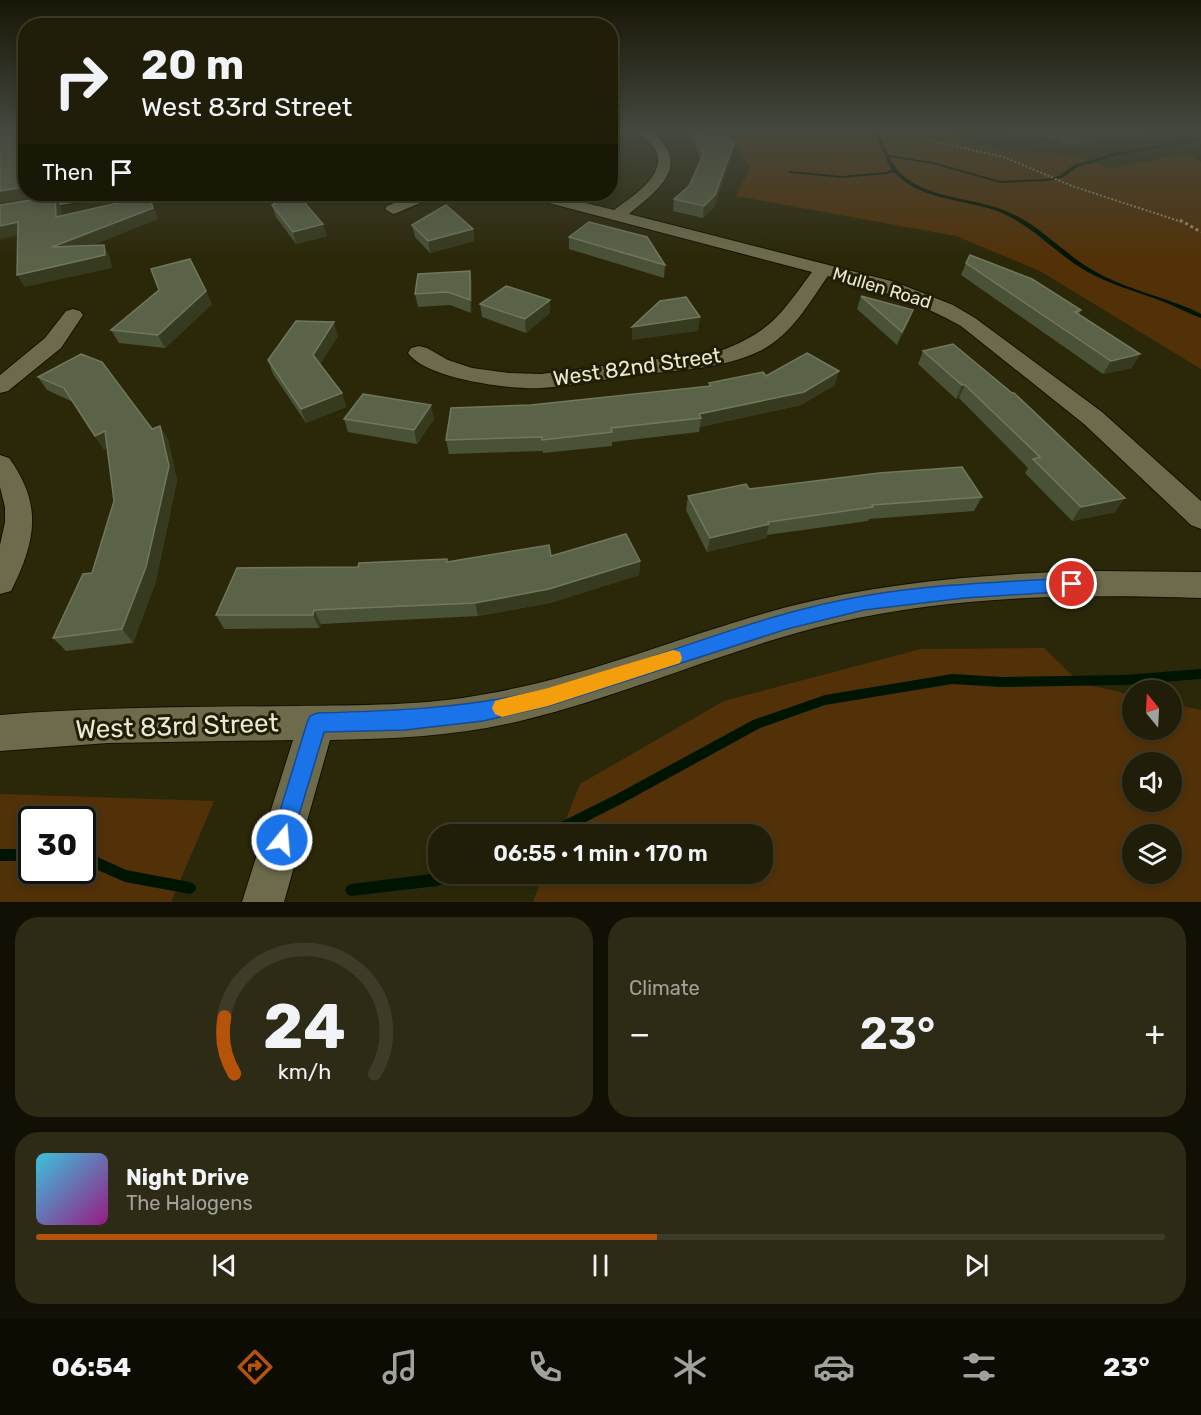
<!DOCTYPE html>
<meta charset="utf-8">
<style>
:root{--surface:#201e08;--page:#2d2b16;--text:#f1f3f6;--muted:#a2a29c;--line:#3d3c29;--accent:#b45309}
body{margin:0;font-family:Rubik,sans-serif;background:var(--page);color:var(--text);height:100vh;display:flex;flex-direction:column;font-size:22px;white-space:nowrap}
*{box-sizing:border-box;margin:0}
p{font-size:20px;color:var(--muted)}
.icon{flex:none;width:33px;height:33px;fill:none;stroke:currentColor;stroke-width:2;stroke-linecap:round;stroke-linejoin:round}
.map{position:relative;height:902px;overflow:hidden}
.panel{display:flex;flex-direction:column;gap:15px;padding:15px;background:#121004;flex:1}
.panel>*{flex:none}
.banner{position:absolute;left:18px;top:18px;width:600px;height:183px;border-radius:24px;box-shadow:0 3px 9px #0003,0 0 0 2px var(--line);background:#201e08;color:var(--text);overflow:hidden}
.needle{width:39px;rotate:342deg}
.controls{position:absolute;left:1122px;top:680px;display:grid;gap:12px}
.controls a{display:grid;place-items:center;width:60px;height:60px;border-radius:50%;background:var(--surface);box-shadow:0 3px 9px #0003,0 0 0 2px var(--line);font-size:30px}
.speed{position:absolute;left:18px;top:806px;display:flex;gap:12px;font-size:30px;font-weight:700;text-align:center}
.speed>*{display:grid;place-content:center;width:78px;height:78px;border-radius:50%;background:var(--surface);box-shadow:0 3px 9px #0003,0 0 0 2px var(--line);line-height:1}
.speed .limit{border:3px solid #111;border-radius:9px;background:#fff;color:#111}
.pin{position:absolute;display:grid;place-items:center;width:51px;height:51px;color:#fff;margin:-26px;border:3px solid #fff;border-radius:50%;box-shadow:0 2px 6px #0007}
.me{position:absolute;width:66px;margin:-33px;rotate:17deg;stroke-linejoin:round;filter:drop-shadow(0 0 4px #0008)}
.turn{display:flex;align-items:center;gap:21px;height:126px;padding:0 24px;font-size:27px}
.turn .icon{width:78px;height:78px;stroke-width:2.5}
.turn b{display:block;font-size:42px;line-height:51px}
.then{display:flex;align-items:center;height:57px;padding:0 24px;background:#0003;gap:12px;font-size:22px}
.big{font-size:45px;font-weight:600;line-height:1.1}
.panel .tile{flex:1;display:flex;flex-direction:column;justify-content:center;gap:9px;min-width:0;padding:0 21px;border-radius:24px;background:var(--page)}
.panel .dial{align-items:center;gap:0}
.dial svg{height:156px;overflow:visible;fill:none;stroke:var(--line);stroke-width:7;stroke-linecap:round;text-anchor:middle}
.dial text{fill:var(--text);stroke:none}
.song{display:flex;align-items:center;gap:18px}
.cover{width:72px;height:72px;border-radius:9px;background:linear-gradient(135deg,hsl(190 70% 55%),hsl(310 70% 35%))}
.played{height:6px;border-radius:3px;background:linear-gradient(90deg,var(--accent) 55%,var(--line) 55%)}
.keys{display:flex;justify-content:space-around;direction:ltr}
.heat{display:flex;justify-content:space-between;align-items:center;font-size:33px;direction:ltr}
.panel .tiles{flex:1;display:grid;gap:15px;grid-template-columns:1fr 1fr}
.tile:last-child{grid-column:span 2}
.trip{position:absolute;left:428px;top:824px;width:345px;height:60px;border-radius:24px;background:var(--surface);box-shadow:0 3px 9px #0003,0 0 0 2px var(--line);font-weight:600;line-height:60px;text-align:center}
.menu{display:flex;height:96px;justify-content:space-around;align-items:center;background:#0d0c03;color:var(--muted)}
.menu .icon{width:42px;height:42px}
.menu .selected{color:var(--accent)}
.menu b{font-size:27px;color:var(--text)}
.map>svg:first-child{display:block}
.green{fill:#523109;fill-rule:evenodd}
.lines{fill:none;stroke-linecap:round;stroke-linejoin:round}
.stream{fill:#001501;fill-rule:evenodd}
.minor-casing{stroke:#131000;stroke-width:2}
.path-far1{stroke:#908e77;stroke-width:2;stroke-dasharray:2 2;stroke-linecap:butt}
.path{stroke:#908e77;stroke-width:3;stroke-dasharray:3 3;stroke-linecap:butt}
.minor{fill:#6d6b4c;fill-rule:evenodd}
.wall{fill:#495137}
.shaded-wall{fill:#363a1e}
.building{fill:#5a6248;stroke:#71775e;stroke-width:1.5}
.route{fill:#1a73e8;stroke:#114b97;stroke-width:1.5}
.slow{fill:#f59e0b}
.labels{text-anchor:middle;stroke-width:6;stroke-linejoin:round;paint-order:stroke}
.far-street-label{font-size:18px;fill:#e9e8d6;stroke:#211e02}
.street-label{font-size:21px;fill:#e9e8d6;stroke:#211e02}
.near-street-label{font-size:26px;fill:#e9e8d6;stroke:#211e02}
</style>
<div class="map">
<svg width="1201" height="902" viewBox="0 0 1201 902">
<rect width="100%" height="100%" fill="#2b280a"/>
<g class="green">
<path d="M724 130H941L963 141 1002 149 1077 156 1111 169 1186 153 1201 162V369L1040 271 956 236 736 196 750 168 736 144Z"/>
<path d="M1044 648 1080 683 1132 695V729H1172V704L1201 710V902H533L544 873H762V834H560L580 784 724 701 921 649ZM1132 762H1172V801H1132ZM1132 834H1172V873H1132Z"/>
<path d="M0 794 214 801 171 902H0ZM32 819H82V870H32Z"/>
</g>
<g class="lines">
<g class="stream">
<path d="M873 130H877L888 155 933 162 1000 181 1047 179 1059 176 1074 165 1115 153 1201 138 1200 140 1117 155 1078 167 1062 178 1047 181 1000 183 933 164 889 157C910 200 968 195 1006 211 1038 224 1060 250 1089 268 1120 287 1157 295 1191 309L1201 314V318C1187 313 1173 305 1159 300 1134 291 1109 284 1086 271 1053 252 1029 221 991 209 959 199 918 199 894 172L887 174 843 178 790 173 788 172 790 171 843 176 886 172 892 170 887 161Z"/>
<path d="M1201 669V679L1124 685 1002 687 952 684 825 705 760 728 623 803 562 834H543L545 830 615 795 753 720 825 695 952 674 1002 677 1124 675Z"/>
<rect x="0" y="849" width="32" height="12"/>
<path d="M82 850 126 870 190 882 194 884 196 888 194 892 190 894 125 882 82 863Z"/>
<path d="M439 873H461L459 877 437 886 351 896 347 894 345 890 347 886 351 884Z"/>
</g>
<defs>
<g id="minor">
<path d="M637 130H651C692 165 661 188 629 214L895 282 953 305 975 318 1102 412 1201 501V529L1191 525 1084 424 961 326C919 302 874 288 828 276 809 303 792 334 762 350 724 369 678 370 637 375 606 379 574 386 542 388 512 390 426 379 408 353L411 348 419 346 427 348 448 360 472 368 509 373 541 374 720 351C772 331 780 315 812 272L526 197 524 194H549L614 210C630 198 667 176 656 151 651 142 642 138 637 130Z"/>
<path d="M73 194H107L99 199 0 215V205Z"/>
<path d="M416 194H436L434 197 399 212 393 214 385 209 387 206Z"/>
<path d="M73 309 80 311 83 315 61 348 8 391 0 393V375L45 338 66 311Z"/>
<path d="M0 455 9 458C43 505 36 541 11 591L0 594V545L5 522V507L0 487Z"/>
<path d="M1098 571 1201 572V598C1079 594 955 595 835 623 729 648 630 694 524 720 461 736 395 739 330 740L284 902H242L293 740 108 743 0 751V715C99 707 197 707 296 706 360 705 424 706 486 694 590 676 686 634 787 607 889 581 993 573 1098 571Z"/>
</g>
</defs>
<use href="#minor" class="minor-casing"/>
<path class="path-far1" d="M903 130 940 143 1004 157 1072 186 1182 222"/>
<path class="path" d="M1180 220 1201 232"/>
<use href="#minor" class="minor"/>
</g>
<g class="wall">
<path d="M688 130H720L734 143 732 154 714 207 703 218 673 211 674 199 689 186 701 159Z"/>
<path d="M988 130H1168L1077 144 1061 143 1059 140Z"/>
<path d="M272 205 327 236 296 244 276 217Z"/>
<path d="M412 225 473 229 474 241 430 253 415 237Z"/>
<path d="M569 237 665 265 664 278 569 249Z"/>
<path d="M966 263 1081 310 1079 314 1132 368 1103 374 961 275Z"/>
<path d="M470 271 472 284 471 313 450 305 418 307 415 294Z"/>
<path d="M861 296 913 310 908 323 897 345 857 309Z"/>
<path d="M212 304 165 348 119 343 111 330Z"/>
<path d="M480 304 550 313 526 333 482 317Z"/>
<path d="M338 336 320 364 342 393 346 407 306 423 273 374 268 360Z"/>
<path d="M953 344 1115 512 1072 521 1025 473 1028 468 959 398 956 399 918 364 923 351Z"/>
<path d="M766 376 835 385 801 405 700 427 699 432 612 442V446L543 453V451L449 454 446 440 531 405 709 386V383Z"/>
<path d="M38 377 152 429 160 426 168 440 177 480 156 581 133 643 66 651 53 638 92 573 114 501 107 448 104 450 73 402 47 390Z"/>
<path d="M344 419H434L417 444 348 432Z"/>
<path d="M749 489 982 497 974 511 869 519 868 521 767 535 766 538 707 552 686 510 688 496Z"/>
<path d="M551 556 640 561 639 575 550 603 478 616 321 624 319 628 224 629 216 615 358 567Z"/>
</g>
<g class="shaded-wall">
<path d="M8 130H26V150L19 140 23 133 10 134Z"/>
<path d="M1105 130H1167L1077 144 1081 133Z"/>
<path d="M734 143 732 154 714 207 703 218 704 206Z"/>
<path d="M26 187V194H60L0 203V191Z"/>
<path d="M55 196 61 207 63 229 56 217Z"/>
<path d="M149 196 158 219 59 259 52 247Z"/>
<path d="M18 222 25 234 0 239V226Z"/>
<path d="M323 224 327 236 296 244 293 232Z"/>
<path d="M473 229 474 241 430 253 428 241Z"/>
<path d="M104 245 110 257 112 268 25 287 17 275Z"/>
<path d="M470 271 472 284 471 313 470 300Z"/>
<path d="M206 291 212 304 165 348 158 335Z"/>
<path d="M550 300V313L526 333 525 319Z"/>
<path d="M913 310 908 323 897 345 902 332Z"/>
<path d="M700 317 698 331 632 340V327Z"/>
<path d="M334 322 338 336 317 369 313 355Z"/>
<path d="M1140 354 1132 368 1103 374 1111 361Z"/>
<path d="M839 371 835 385 801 405 700 427 701 418 699 414Z"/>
<path d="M962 385H965L959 398 956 399Z"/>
<path d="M342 393 346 407 306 423 301 409Z"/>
<path d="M431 405 434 419 417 444 414 430Z"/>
<path d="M160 426 168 440 177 480 156 581 133 643 122 629Z"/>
<path d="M105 431 114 445 104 450 95 436Z"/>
<path d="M1125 498 1115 512 1072 521 1081 507Z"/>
<path d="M769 524 766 538 707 552 710 538Z"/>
<path d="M640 561 639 575 550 603 478 616 475 603Z"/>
<path d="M314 610 321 624 319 628 313 615Z"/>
</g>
<g class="building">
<path d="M22 130H25L19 140 26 139V187L0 191V137L22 133Z"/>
<path d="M694 130H720L734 143 715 195 704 206 674 199 689 186 704 153Z"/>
<path d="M1063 130H1105L1081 133 1065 132Z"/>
<path d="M292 194H297L323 224 293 232 272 205Z"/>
<path d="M55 196 56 217 149 196 153 208 52 247 104 245 105 255 17 275 18 222 0 226V205Z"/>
<path d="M446 205 473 229 428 241 412 225Z"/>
<path d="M589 222 647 237 665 265 569 237Z"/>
<path d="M970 255 1032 279 1081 310 1075 312 1140 354 1111 361 966 263Z"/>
<path d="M190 259 206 291 158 335 111 330 159 290 151 269Z"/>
<path d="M470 271V300L448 292 415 294 418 274Z"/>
<path d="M506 286 550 300 525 319 480 304Z"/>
<path d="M861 296 913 310 902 332Z"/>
<path d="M686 297 700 317 632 327 660 301Z"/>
<path d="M296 321 334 322 313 355 342 393 301 409 268 360Z"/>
<path d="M953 344 1012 393H1014L1125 498 1081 507 1033 459 1040 457 965 385H962L923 351Z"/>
<path d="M807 353 839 371 804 392 699 414 701 418 611 428 612 432 542 440V437L446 440 451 408 531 405 711 386 709 383 763 372 766 376Z"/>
<path d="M81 354 102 362 152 429 160 426 169 466 146 567 122 629 53 638 83 574 92 573 114 501 105 431 95 436 64 388 38 377Z"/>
<path d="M363 394 431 405 414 430 344 419Z"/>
<path d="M962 467 982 497 872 505 873 507 768 522 769 524 710 538 688 496 746 484 749 489 879 473Z"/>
<path d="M626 534 640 561 549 589 475 603 314 610 313 615H216L237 568 358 567 359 563 447 559V562L549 545 551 556Z"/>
</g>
<linearGradient id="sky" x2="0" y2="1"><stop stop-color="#181606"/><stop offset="0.51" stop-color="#44483e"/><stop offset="1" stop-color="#44483e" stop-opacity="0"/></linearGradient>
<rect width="1201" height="256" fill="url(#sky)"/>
<path class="route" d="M1072 578 1078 579 1080 584 1078 589 1072 591 964 598 864 610 787 629 548 706 483 721 405 730 324 732 289 848 282 851 274 848 271 840 307 723 310 716 317 713C395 711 471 708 547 689 653 662 755 614 864 596 933 584 1003 582 1072 578Z"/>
<path class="slow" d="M673 650 680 652 682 658 680 663 548 706 502 717 495 714 492 708 495 701 502 699 548 688Z"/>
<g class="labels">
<g class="far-street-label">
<text transform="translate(882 288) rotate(17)" y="6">Mullen Road</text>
</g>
<g class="street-label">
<text transform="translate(637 367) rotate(-8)" y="7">West 82nd Street</text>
</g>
<g class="near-street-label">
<text transform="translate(177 726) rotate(-2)" y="9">West 83rd Street</text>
</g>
</g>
</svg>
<div class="controls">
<a><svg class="needle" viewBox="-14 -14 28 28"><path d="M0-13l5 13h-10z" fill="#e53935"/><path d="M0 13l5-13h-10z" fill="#a2a29c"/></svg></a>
<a><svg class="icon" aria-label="sound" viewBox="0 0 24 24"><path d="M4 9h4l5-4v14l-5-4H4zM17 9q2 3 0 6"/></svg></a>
<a><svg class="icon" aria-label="layers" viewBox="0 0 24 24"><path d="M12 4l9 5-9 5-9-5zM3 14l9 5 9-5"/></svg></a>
</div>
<div class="speed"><div class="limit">30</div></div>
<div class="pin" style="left:1072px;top:584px;background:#d93025"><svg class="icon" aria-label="arrive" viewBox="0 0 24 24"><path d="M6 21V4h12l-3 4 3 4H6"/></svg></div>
<svg class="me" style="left:282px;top:840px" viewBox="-20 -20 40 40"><circle r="17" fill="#1a73e8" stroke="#fff" stroke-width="3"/><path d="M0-11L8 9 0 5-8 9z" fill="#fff"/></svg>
<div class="trip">06:55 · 1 min · 170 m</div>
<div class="banner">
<div class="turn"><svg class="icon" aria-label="right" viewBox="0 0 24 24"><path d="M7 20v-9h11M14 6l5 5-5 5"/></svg><div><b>20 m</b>West 83rd Street</div></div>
<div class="then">Then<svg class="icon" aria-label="arrive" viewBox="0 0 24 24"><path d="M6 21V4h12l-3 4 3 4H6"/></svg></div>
</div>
</div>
<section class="panel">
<div class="tiles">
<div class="tile dial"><svg viewBox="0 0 100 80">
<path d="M14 69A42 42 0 1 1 86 69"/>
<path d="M14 69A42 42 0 0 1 9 40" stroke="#b45309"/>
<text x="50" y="56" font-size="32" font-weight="700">24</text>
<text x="50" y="72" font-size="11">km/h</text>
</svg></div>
<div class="tile"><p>Climate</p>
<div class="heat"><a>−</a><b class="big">23°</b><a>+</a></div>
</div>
<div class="tile">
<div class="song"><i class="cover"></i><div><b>Night Drive</b><p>The Halogens</p></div></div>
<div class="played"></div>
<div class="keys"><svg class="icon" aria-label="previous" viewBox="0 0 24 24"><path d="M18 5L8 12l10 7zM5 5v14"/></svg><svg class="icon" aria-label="pause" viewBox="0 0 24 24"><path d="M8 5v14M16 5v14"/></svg><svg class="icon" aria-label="next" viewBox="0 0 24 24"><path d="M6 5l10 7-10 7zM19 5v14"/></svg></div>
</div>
</div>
</section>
<nav class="menu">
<b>06:54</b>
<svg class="icon selected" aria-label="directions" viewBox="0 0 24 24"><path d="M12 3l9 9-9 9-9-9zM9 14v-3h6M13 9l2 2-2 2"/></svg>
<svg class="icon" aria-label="music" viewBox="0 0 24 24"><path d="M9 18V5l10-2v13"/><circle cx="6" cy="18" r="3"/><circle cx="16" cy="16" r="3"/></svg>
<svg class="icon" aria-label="phone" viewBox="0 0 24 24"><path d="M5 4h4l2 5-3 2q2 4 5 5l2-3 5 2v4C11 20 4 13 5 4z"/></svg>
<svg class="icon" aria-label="climate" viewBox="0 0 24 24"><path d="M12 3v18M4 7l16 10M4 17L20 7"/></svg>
<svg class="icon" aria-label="car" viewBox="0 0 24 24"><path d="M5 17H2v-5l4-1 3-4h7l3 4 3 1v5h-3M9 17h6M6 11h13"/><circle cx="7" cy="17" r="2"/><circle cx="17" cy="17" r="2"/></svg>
<svg class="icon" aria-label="filters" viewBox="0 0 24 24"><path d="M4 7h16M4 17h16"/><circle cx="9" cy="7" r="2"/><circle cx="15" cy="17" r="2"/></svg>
<b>23°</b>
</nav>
